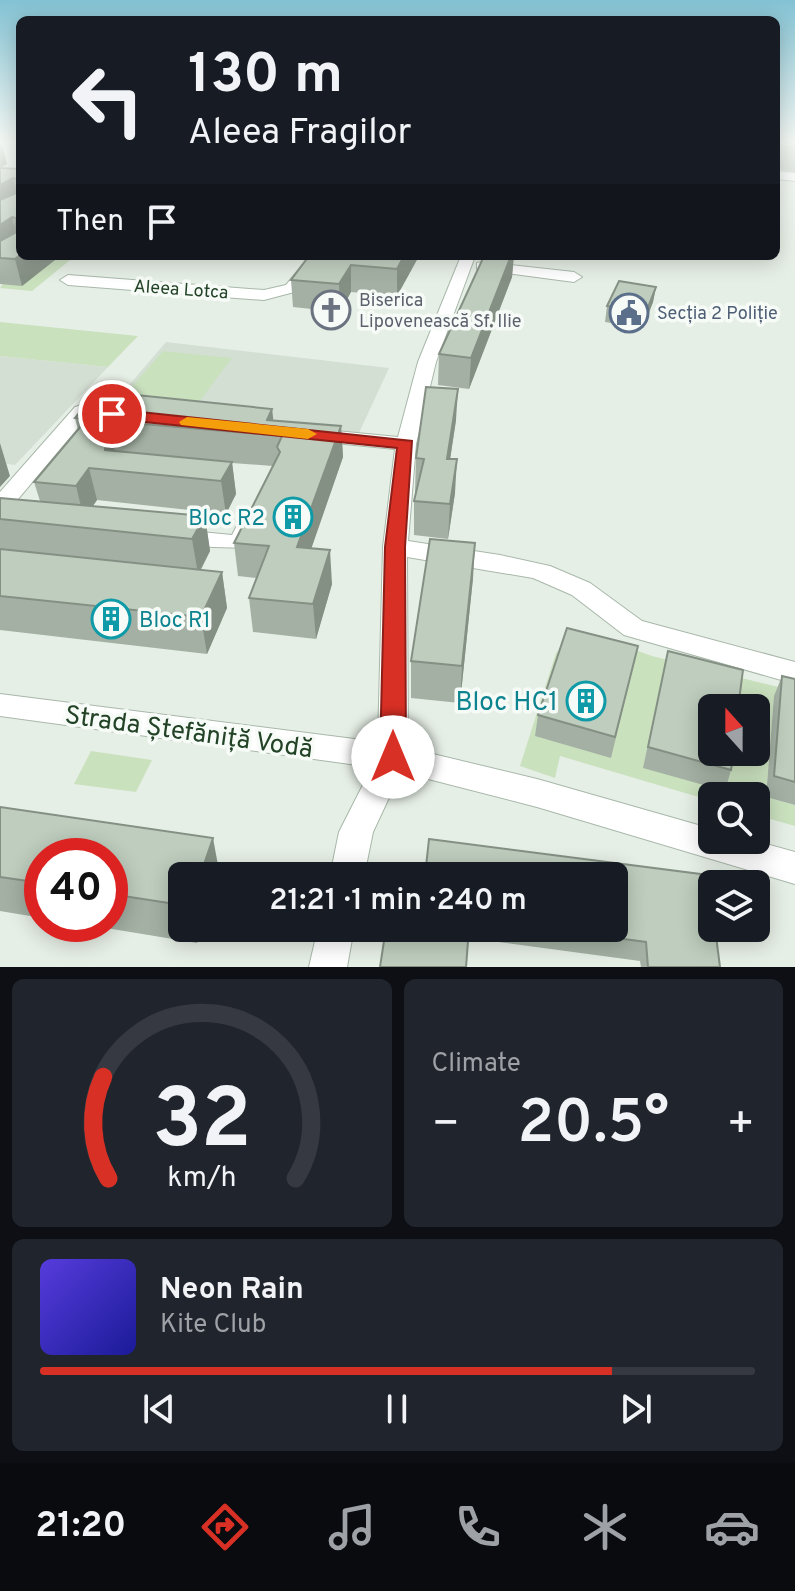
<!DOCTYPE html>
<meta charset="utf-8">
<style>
:root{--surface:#171b24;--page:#20242c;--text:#f1f3f6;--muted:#9ea1a6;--line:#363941;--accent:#d93025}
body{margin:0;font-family:Overpass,sans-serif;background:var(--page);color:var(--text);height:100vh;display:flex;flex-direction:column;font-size:30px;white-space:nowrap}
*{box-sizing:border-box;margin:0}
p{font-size:26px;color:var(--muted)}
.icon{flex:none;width:44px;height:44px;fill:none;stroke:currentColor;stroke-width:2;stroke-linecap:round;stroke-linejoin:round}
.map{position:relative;height:967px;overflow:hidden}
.sheet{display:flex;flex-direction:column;gap:12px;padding:12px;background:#0d0f14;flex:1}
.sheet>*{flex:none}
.guide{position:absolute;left:16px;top:16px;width:764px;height:244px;border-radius:12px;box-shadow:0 4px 20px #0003;background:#171b24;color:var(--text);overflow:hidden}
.needle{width:52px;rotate:339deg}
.tools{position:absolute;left:698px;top:694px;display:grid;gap:16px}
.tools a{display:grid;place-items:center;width:72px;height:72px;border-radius:12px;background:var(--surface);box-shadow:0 4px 20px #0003;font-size:40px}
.speed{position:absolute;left:24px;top:838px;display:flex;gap:16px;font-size:40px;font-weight:700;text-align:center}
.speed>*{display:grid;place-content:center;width:104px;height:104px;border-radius:50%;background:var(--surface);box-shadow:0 4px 20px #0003;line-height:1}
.speed .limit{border:12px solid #d22;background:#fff;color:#111}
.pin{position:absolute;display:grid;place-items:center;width:68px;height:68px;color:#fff;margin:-34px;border:4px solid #fff;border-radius:50%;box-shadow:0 2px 8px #0007}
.me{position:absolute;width:88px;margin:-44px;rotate:0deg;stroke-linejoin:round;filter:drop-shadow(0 0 6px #0008)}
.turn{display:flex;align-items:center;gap:28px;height:168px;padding:0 40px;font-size:36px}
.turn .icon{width:104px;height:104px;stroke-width:2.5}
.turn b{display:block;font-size:56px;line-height:68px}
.then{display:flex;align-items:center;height:76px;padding:0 40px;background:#0003;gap:16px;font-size:30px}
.big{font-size:60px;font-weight:600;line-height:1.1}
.sheet .widget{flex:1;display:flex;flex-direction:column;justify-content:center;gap:12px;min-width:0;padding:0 28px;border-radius:12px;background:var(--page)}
.sheet .dial{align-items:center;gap:0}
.dial svg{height:208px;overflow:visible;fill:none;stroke:var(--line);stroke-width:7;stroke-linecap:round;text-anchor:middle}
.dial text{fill:var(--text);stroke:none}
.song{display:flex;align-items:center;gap:24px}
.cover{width:96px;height:96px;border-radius:12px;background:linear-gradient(135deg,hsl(250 70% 55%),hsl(240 70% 35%))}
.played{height:8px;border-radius:4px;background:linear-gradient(90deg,var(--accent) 80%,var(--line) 80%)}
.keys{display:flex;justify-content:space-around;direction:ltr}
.heat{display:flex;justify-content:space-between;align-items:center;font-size:44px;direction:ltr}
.sheet .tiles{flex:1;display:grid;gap:12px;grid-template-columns:1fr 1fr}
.widget:last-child{grid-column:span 2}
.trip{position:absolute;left:168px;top:862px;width:460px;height:80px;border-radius:12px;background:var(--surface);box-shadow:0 4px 20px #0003;font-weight:600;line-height:80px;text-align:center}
.tabs{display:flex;height:128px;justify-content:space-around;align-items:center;background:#090b0e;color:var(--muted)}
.tabs .icon{width:56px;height:56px}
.tabs .active{color:var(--accent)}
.tabs b{font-size:36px;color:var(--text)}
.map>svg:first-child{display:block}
.built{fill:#d4dfd4}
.green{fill:#cae1be;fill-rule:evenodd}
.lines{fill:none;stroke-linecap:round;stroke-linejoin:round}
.minor-casing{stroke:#a8b8a9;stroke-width:2}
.minor{fill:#fff;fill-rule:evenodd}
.wall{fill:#a3b0a3}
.shaded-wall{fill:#859084}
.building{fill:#becdbd;stroke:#859084;stroke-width:2}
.route{fill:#d93025;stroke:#8d1f18;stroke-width:2}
.slow{fill:#f59e0b}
.labels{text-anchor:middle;stroke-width:7;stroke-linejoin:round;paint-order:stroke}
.far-street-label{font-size:18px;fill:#234327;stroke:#f7fbf7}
.far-worship-label{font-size:18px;fill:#5b616d;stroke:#f7fbf7;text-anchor:start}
.far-service-label{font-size:18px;fill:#4e5e75;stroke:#f7fbf7;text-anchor:start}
.culture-label{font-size:22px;fill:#0d838f;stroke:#f7fbf7;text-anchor:end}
.near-culture-label{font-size:26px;fill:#0d838f;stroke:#f7fbf7;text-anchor:end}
.near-street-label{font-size:26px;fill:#234327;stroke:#f7fbf7}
</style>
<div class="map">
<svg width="795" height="967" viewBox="0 0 795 967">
<rect width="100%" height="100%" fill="#e6efe6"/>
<g class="built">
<path d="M166 342 389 368 359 433 196 416 117 399Z"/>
<path d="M0 356 108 367 15 465 0 463Z"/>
</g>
<g class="green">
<path d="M24 256H75L32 291 0 288Z"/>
<path d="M0 322 138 336 108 367 0 356Z"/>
<path d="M163 351 232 358 196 406 122 398Z"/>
<path d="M604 639 652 656 795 691 774 697 766 797 795 805V826L756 815V796H712V801L560 756 555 778 520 766 556 653 564 643ZM663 671 734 708H756V752H729L644 767Z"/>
<path d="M91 751 152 760 136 792 74 784Z"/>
</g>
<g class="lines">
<defs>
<g id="minor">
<path d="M776 171 795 173V181L776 179Z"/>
<path d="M310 256H325L298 291 264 300 68 285 60 280 68 275 264 290 286 285Z"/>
<path d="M461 256H475L436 362 416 444 408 541 500 555 550 566 590 583 642 621 795 662V684L624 635 572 595 533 578 407 557 408 748 537 779 712 829V840H752L795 852V884L537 807 401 772 373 832 364 876H330L339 832 372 767 0 716V694L378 742 383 547 395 449 315 441 305 435 315 429 398 437 418 362Z"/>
<path d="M482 262 574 272 582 277 574 282 477 269V263Z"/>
<path d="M82 405 109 409 112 413 102 419 87 417 8 511 0 513V492L75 407Z"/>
<path d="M249 516 261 523 248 548 180 546 168 538 180 530 232 535 241 518Z"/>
<path d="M318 928H354L347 967H309Z"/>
</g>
</defs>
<use href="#minor" class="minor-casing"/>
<use href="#minor" class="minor"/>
</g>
<g class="wall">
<path d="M0 142H1L7 164 1 168 20 169V256H60L22 286 0 284Z"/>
<path d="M776 142H795V172L776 169Z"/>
<path d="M309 256H419L397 296 351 292 340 312 293 307 291 280Z"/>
<path d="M513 258 512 277 469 389 438 385 439 354Z"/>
<path d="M656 287 653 302 643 328 605 322 607 306Z"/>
<path d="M272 409 273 420 341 426 343 457 311 549 332 584 316 639 253 632 249 598 256 578 238 576 234 543 273 466 232 463 236 494 226 514 97 500 93 506 205 516 210 551 201 570 222 572 227 608 207 654 0 630V498L40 501 34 482 78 430 75 418Z"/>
<path d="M456 420 450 459 455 493 448 539 414 535V501L416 492H415L416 458Z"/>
<path d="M473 578 460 703 411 698V661Z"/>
<path d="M668 651 731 770 725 791 643 768Z"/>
<path d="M633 667 611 758 535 736 538 715Z"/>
<path d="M782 676 795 679V805L766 797 774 696Z"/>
<path d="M0 807 182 876V928H203L197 943 82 924H110V856H42V918L0 911Z"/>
<path d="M429 839 720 967H641L640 961 468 938 386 928H614Z"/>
</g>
<g class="shaded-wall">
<path d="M1 142 7 164 0 168V143Z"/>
<path d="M13 178 19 201 0 212V185Z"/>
<path d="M12 217 18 242 0 254V225Z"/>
<path d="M20 256H60L22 286 15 259Z"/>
<path d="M404 256H419L397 296V269Z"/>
<path d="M511 256H514L512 277 469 389 471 358Z"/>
<path d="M351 265V292L340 312 339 284Z"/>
<path d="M656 287 653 302 643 328 646 312Z"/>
<path d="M458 389 456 420 445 493 447 459Z"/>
<path d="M272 409 275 435 267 420Z"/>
<path d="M108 421 115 452 105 450Z"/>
<path d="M341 426 343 457 300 581 297 547Z"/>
<path d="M0 443 10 476 0 487Z"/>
<path d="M457 459 455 493 448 539 450 504Z"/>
<path d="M232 462 236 494 226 514 221 481Z"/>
<path d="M89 468 97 500 84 519 76 486Z"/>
<path d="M205 516 210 551 198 574 192 539Z"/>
<path d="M475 543 473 578 460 703 462 666Z"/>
<path d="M330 550 332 584 316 639 313 604Z"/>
<path d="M222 572 227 608 207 654 201 617Z"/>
<path d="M213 838 220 876H200Z"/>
<path d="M194 928H203L197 943Z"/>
</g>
<g class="building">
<path d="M776 142H795V148L776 146Z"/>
<path d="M0 168 20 169V255L15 259 0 258V241L15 233 16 218 12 217 0 225V200L16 193 17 179 13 178 0 185Z"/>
<path d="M309 256H404L397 269 351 265 339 284 291 280Z"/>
<path d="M484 256H511L471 358 439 354Z"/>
<path d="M619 281 656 287 646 312 607 306Z"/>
<path d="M426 387 458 389 447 459H457L450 504 414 501 424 459 416 458Z"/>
<path d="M97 391 272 409 267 420 341 426 297 547 330 550 313 604 249 598 269 546 234 543 280 452 277 447 282 436 108 421 105 450 232 462 221 481 89 468 76 486 34 482 87 419 75 418Z"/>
<path d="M0 498 205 516 192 539 0 519Z"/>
<path d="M430 539 475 543 462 666 411 661Z"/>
<path d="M0 549 222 572 201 617 0 596Z"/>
<path d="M567 628 638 646 615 737 538 715Z"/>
<path d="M668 651 743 670 738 708H712V752H734L731 770 648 747Z"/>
<path d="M782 676 795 679V782L774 776Z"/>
<path d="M0 807 213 838 200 876H182V905L110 894V856H42V883L0 877Z"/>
<path d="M429 839 708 875 712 903V928H715L720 967H648L646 942 541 928H614V876H425Z"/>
<path d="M386 928H469L466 967H380Z"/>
</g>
<linearGradient id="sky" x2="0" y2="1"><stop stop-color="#83c2d3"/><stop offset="0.51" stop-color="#f4f8f4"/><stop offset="1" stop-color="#f4f8f4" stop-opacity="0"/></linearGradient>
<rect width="795" height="278" fill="url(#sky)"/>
<path class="route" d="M112 409 412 441 405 547 406 757 402 765 393 768 384 765 380 757 385 547 397 448 106 418 104 414Z"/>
<path class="slow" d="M187 417 308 429 317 434 308 439 181 425 179 422Z"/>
<defs>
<symbol id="church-ring" viewBox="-11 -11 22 22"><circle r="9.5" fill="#f7fbf7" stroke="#6b7280" stroke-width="1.5"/><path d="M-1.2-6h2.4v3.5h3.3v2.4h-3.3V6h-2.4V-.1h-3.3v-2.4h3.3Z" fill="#6b7280"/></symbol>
<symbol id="civic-ring" viewBox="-11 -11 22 22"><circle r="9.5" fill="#f7fbf7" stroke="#5c6f8a" stroke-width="1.5"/><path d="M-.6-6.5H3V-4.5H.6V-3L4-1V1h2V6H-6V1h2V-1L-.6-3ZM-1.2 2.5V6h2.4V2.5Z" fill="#5c6f8a"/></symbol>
<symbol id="building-ring" viewBox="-11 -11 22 22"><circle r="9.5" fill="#f7fbf7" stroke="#0f9aa8" stroke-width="1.5"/><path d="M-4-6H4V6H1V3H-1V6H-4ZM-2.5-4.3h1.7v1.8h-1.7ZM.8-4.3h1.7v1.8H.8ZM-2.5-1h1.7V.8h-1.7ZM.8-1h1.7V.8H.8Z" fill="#0f9aa8"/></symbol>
</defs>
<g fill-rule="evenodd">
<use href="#church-ring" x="309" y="288" width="44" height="44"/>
<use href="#civic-ring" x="607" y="291" width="44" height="44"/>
<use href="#building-ring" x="271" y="495" width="44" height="44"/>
<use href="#building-ring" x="89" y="597" width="44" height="44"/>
<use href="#building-ring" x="564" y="679" width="44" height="44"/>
</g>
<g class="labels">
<g class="far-street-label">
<text transform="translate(181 289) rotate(4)" y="6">Aleea Lotca</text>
</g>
<g class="far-worship-label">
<text x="359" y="306">Biserica<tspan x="359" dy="21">Lipovenească Sf. Ilie</tspan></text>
</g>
<g class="far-service-label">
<text x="657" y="319">Secția 2 Poliție</text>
</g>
<g class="culture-label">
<text x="265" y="525">Bloc R2</text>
<text x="139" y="627" text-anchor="start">Bloc R1</text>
</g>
<g class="near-culture-label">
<text x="558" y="710">Bloc HC1</text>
</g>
<g class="near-street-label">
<text transform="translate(189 731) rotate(8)" y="9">Strada Ștefăniță Vodă</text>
</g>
</g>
</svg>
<div class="tools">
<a><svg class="needle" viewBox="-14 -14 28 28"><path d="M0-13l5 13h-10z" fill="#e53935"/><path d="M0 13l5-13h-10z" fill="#9ea1a6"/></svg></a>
<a><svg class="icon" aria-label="search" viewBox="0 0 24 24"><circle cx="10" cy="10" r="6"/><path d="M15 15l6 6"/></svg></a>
<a><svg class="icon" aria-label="layers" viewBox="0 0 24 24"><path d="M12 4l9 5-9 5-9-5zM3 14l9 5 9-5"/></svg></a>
</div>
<div class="speed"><div class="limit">40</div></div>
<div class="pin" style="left:112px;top:414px;background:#d93025"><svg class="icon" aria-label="arrive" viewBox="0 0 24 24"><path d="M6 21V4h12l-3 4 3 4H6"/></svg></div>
<svg class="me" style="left:393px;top:757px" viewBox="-20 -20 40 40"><circle r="19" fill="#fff"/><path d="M0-13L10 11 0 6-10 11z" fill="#d93025"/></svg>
<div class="trip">21:21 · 1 min · 240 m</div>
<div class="guide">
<div class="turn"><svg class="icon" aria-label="left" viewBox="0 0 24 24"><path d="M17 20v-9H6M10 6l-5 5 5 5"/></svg><div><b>130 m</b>Aleea Fragilor</div></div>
<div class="then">Then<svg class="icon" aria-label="arrive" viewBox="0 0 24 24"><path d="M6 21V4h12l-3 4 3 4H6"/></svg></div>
</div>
</div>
<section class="sheet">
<div class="tiles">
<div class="widget dial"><svg viewBox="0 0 100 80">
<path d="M14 69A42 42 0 1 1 86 69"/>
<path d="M14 69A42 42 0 0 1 12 30" stroke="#d93025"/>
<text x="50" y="56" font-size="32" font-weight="700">32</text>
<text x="50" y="72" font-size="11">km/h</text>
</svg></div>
<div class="widget"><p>Climate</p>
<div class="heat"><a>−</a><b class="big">20.5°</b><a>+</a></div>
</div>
<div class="widget">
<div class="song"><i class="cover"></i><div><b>Neon Rain</b><p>Kite Club</p></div></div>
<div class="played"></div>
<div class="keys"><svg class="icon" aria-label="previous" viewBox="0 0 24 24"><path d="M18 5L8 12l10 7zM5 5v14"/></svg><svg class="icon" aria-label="pause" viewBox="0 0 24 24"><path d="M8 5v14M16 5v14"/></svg><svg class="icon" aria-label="next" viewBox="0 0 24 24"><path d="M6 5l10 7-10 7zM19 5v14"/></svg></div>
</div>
</div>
</section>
<nav class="tabs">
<b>21:20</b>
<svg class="icon active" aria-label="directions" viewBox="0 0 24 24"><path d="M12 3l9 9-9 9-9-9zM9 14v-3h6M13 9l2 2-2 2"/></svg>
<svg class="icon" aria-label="music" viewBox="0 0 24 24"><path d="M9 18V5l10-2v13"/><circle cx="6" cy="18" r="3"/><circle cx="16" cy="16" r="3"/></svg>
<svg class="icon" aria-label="phone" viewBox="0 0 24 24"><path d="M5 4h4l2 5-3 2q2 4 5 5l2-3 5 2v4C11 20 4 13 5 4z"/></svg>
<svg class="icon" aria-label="climate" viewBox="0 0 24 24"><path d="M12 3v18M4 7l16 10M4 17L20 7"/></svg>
<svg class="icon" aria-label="car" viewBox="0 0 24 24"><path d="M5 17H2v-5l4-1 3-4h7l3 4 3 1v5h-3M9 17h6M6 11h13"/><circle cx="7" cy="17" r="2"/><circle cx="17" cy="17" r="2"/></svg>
</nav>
